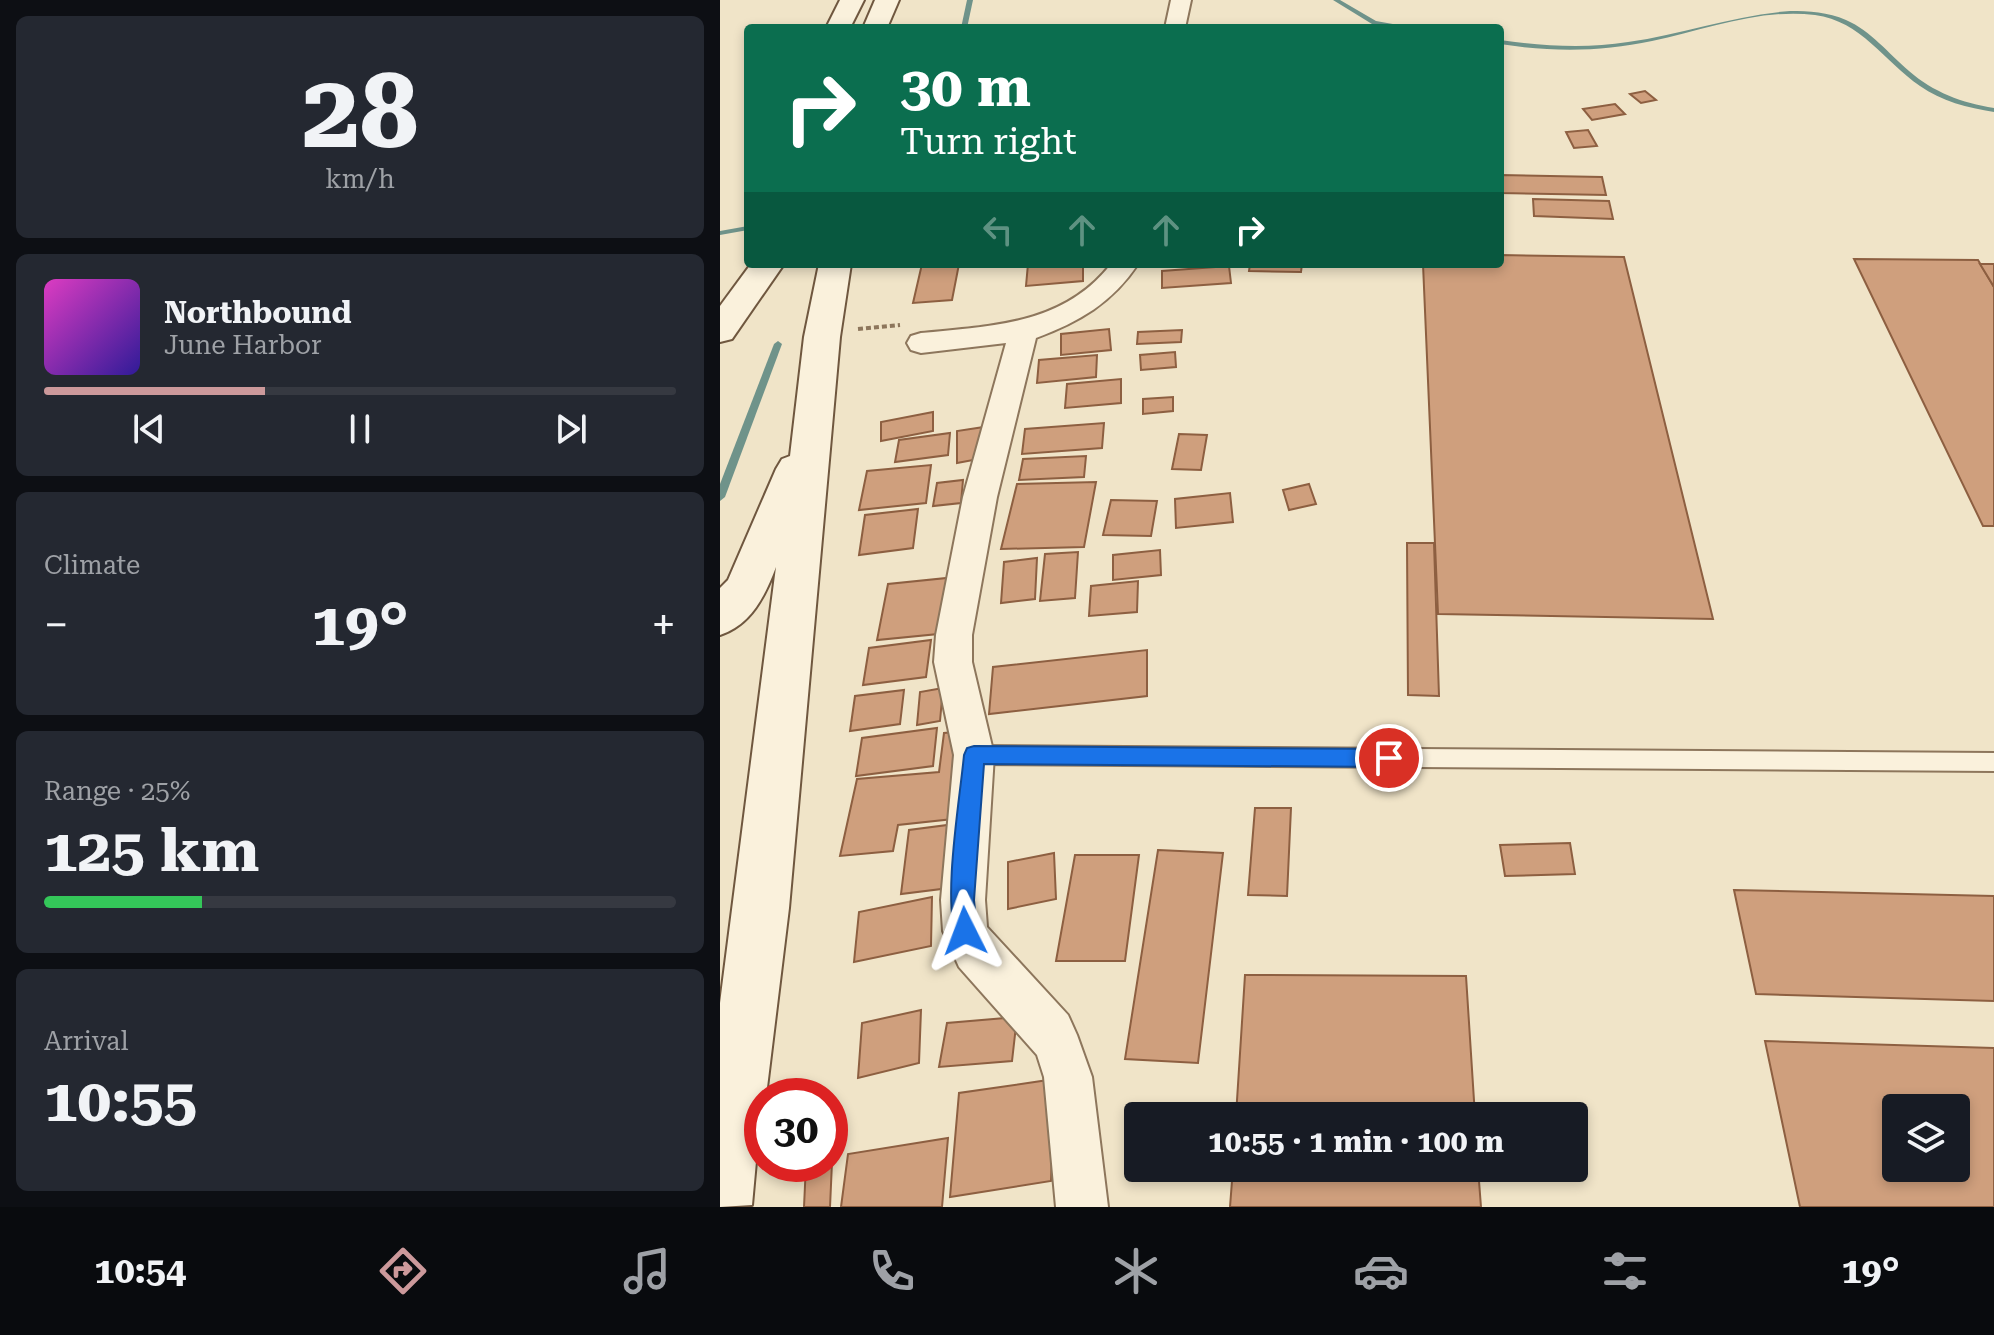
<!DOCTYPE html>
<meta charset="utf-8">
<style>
:root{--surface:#171b24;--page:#242831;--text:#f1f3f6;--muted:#9ea1a6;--line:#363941;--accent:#cc999b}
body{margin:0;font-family:"Roboto Serif",serif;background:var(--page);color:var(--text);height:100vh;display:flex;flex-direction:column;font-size:30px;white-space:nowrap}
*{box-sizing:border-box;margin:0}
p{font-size:26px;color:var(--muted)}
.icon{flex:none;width:44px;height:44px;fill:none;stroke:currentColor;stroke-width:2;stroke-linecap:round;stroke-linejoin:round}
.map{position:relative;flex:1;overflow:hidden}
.details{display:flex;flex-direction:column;gap:16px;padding:16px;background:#0d0f14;width:720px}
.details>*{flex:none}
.banner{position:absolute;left:24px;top:24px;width:760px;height:244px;border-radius:8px;box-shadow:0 4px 12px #0003;background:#0b6e4f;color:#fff;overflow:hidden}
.buttons{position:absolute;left:1162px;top:1094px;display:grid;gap:16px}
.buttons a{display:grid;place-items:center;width:88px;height:88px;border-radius:8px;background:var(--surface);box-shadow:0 4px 12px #0003;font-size:40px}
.speed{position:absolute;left:24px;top:1078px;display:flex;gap:16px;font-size:40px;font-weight:700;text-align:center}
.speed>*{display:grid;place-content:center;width:104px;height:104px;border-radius:50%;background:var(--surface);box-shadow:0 4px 12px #0003;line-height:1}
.speed .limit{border:12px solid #d22;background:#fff;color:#111}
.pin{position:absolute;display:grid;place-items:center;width:68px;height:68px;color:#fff;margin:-34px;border:4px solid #fff;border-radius:50%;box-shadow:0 2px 8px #0007}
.me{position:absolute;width:88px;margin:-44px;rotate:357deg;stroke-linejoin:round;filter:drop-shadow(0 0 6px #0008)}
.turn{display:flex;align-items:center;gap:28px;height:168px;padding:0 24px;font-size:36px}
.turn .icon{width:104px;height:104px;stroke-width:2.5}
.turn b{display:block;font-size:56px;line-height:68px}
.lanes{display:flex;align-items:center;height:76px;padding:0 24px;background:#0003;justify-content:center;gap:40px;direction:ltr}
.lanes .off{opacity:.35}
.big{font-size:60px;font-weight:700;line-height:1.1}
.details .card{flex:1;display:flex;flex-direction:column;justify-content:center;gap:12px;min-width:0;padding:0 28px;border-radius:12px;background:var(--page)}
.details .dial{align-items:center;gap:0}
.dial b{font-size:104px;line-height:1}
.song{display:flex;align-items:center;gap:24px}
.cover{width:96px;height:96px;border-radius:12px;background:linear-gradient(135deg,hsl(310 70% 55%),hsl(250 70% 35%))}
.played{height:8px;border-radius:4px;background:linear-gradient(90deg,var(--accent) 35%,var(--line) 35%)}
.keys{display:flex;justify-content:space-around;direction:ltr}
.heat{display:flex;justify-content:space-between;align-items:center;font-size:44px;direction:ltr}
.charge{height:12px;border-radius:6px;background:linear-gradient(90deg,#34c759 25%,var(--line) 0)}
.trip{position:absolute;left:404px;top:1102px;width:464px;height:80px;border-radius:8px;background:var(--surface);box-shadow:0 4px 12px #0003;font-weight:700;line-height:80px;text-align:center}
.tab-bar{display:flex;height:128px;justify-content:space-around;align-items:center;background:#090b0e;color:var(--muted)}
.tab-bar .icon{width:56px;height:56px}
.tab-bar .on{color:var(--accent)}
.tab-bar b{font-size:36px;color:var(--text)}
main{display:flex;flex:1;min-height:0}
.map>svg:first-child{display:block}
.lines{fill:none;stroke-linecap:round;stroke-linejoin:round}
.stream{fill:#6f938a;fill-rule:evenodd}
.building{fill:#cf9f7d;stroke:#8d5f41;stroke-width:2;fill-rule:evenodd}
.service-casing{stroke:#8d765c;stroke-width:4}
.minor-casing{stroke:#8d765c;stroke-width:4}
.secondary-casing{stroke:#6f573f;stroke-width:4}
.path{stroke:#8d765c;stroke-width:4;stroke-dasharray:5 3;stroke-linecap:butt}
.service{fill:#faf1dc;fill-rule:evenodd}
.minor{fill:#faf1dc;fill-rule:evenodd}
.secondary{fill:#faf1dc;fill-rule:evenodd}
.route{fill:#1a73e8;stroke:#114b97;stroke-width:2}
</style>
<main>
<section class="details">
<div class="card dial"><b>28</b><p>km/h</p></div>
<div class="card">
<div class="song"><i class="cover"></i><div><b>Northbound</b><p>June Harbor</p></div></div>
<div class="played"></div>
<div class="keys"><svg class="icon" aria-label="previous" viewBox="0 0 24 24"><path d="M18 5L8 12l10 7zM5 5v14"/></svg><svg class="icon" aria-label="pause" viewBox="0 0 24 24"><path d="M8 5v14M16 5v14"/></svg><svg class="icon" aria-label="next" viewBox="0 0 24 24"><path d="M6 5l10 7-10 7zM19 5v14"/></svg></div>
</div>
<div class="card"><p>Climate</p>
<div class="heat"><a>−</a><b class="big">19°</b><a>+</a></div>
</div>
<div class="card"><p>Range · 25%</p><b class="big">125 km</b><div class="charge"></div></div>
<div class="card"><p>Arrival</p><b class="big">10:55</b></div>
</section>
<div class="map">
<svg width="1274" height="1207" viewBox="0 0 1274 1207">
<rect width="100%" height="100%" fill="#f0e4c8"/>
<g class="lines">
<g class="stream">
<path d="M247 0H253L247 28H241Z"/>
<path d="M613 0H620L656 21 695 28H678L652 24Z"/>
<path d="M1070 11C1089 11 1108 12 1126 20 1151 31 1168 53 1189 71 1213 92 1242 103 1274 108V112C1248 108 1221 101 1200 86 1164 61 1141 21 1095 15 1040 8 985 30 932 41 881 52 831 52 780 44V40C823 46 865 49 908 42 963 34 1015 15 1070 11Z"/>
<path d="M28 226V230L0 235V231Z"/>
<path d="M58 341 62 344 5 497 0 501V484L54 344Z"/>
</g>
</g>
<g class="building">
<path d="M925 91 936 100 921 103 910 94Z"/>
<path d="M895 104 905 114 872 120 863 109Z"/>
<path d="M868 130 877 146 854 148 846 132Z"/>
<path d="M780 175 882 177 886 195 780 193Z"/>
<path d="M813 199 889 201 893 219 814 216Z"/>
<path d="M780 255 904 257 993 619 718 614 703 264H780Z"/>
<path d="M1134 259 1258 260 1274 287V526H1263Z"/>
<path d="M202 264H239L232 300 193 303Z"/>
<path d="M308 264H363V281L306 286Z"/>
<path d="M530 264H582L581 272 529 271Z"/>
<path d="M1260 264H1274V287Z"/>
<path d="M509 266 511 283 442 288V271Z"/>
<path d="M389 329 391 350 341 355V334Z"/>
<path d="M462 330 461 342 417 344 418 332Z"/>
<path d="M455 352 456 367 421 370 420 355Z"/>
<path d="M377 355 376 377 317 383 319 360Z"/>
<path d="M401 379V403L345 408 347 384Z"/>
<path d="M453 397V411L423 414V399Z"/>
<path d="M213 412V431L161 441V422Z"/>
<path d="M384 423 382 448 302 454 305 429Z"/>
<path d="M264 427V458L237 463V431Z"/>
<path d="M230 433 228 455 175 462 179 440Z"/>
<path d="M459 434 487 435 481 470 452 469Z"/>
<path d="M366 456 364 477 299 480 303 459Z"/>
<path d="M211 465 206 503 139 510 147 471Z"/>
<path d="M243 480 241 503 213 506 217 483Z"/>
<path d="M376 482 364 547 281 549 297 484Z"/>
<path d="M589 484 596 504 569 510 563 490Z"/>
<path d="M510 493 513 522 456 528 455 499Z"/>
<path d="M391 500 437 501 431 536 383 535Z"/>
<path d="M198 509 193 548 139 555 145 515Z"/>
<path d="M687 543H714L719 696 688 695Z"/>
<path d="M440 550 441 575 393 580V555Z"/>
<path d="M358 552 355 598 320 601 325 554Z"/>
<path d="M317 558 315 599 281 603 284 562Z"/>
<path d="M227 578 218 634 157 640 168 584Z"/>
<path d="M418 581 417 612 369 616 371 586Z"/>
<path d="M211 640 206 677 143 685 149 648Z"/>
<path d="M427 650V696L269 714 273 667Z"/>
<path d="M223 688 220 721 197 725 200 692Z"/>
<path d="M184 690 180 724 130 731 135 696Z"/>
<path d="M217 728 213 766 136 776 142 738Z"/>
<path d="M246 731 233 819 178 825 173 851 120 856 137 779 219 772 224 733Z"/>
<path d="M535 808H571L567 896 528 895Z"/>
<path d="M243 823 237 887 181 894 189 830Z"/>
<path d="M850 843 855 874 785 876 780 845Z"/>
<path d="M438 850 503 853 478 1063 405 1059Z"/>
<path d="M334 853 336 899 288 909V862Z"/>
<path d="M355 855H419L405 961H336Z"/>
<path d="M1014 890 1274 896V1001L1036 994Z"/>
<path d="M212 897 211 946 134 962 139 912Z"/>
<path d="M525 975 746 976 755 1116H516Z"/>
<path d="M201 1010 199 1063 138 1078 142 1023Z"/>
<path d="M297 1017 292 1061 219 1067 227 1023Z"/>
<path d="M1045 1041 1274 1048V1207H1080ZM1176 1108H1236V1168H1176Z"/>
<path d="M335 1079 331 1181 230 1197 239 1093Z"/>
<path d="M228 1138 222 1207H121L128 1154Z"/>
<path d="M113 1140 110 1207H84L86 1164H110Z"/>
<path d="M513 1168H758L761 1207H510Z"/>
</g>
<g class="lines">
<defs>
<path id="service" d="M254 746 1274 753V771L254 764 247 761 244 755 247 749Z"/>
<g id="minor">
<path d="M451 0H471L465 28H445Z"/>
<path d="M391 264H418C392 303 359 322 316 338L277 497 252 635V662L274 755 265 900 267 927 348 1015 357 1035 372 1077 388 1207H336L324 1077 317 1055 239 967 223 931 221 900 234 755 214 662 216 635 243 497 286 343 201 353 191 350 187 343 191 336 201 333C271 326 344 325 391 264Z"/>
</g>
<g id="secondary">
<path d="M120 0H144L130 28H106Z"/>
<path d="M155 0H179L167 28H143Z"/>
<path d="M31 264H64L12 339 0 342V306Z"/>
<path d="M99 264H131L120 337 69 908 46 1096H42L32 1205 0 1207V1003L56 567C45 596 31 625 0 635V588L8 580 56 469 62 459 70 456 84 337Z"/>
</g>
</defs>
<use href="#service" class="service-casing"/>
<use href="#minor" class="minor-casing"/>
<use href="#secondary" class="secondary-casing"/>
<path class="path" d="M138 329 180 325"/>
<use href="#service" class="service"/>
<use href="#minor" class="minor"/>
<use href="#secondary" class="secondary"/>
</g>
<path class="route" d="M254 746 669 749 676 751 679 758 676 764 669 767 264 764 254 900 257 931 253 939 245 942 237 939C222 901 240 799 244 755L247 748Z"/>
</svg>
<div class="buttons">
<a><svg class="icon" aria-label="layers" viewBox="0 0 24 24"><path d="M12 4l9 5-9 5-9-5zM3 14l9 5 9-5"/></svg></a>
</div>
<div class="speed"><div class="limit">30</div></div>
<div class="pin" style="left:669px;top:758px;background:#d93025"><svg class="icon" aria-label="arrive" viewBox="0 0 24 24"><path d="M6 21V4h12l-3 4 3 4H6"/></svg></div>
<svg class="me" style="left:245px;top:931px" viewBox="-20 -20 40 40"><path d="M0-17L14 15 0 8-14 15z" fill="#1a73e8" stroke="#fff" stroke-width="4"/></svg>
<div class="trip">10:55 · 1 min · 100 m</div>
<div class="banner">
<div class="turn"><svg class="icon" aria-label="right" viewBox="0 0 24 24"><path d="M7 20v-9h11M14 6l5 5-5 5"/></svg><div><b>30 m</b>Turn right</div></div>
<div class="lanes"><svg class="icon off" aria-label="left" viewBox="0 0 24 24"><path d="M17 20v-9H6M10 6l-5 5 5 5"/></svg><svg class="icon off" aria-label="ahead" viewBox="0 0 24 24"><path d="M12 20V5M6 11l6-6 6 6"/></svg><svg class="icon off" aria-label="ahead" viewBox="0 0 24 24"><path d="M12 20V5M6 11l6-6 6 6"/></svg><svg class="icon" aria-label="right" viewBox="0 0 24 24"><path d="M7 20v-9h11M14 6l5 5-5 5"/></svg></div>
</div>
</div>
</main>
<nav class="tab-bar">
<b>10:54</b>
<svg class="icon on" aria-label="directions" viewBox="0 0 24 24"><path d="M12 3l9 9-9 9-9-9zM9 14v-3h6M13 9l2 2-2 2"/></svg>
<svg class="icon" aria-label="music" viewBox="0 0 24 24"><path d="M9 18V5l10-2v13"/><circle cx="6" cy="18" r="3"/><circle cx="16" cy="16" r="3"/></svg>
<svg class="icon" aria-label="phone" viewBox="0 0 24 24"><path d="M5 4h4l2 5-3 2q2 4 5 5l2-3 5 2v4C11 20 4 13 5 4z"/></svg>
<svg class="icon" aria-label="climate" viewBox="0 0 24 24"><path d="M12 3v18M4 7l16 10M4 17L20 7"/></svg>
<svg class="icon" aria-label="car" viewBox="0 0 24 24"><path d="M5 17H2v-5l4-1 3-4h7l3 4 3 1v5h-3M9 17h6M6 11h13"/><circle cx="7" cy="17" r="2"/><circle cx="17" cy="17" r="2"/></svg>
<svg class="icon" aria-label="filters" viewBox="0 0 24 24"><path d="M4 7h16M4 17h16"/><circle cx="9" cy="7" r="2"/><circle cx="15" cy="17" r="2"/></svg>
<b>19°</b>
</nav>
